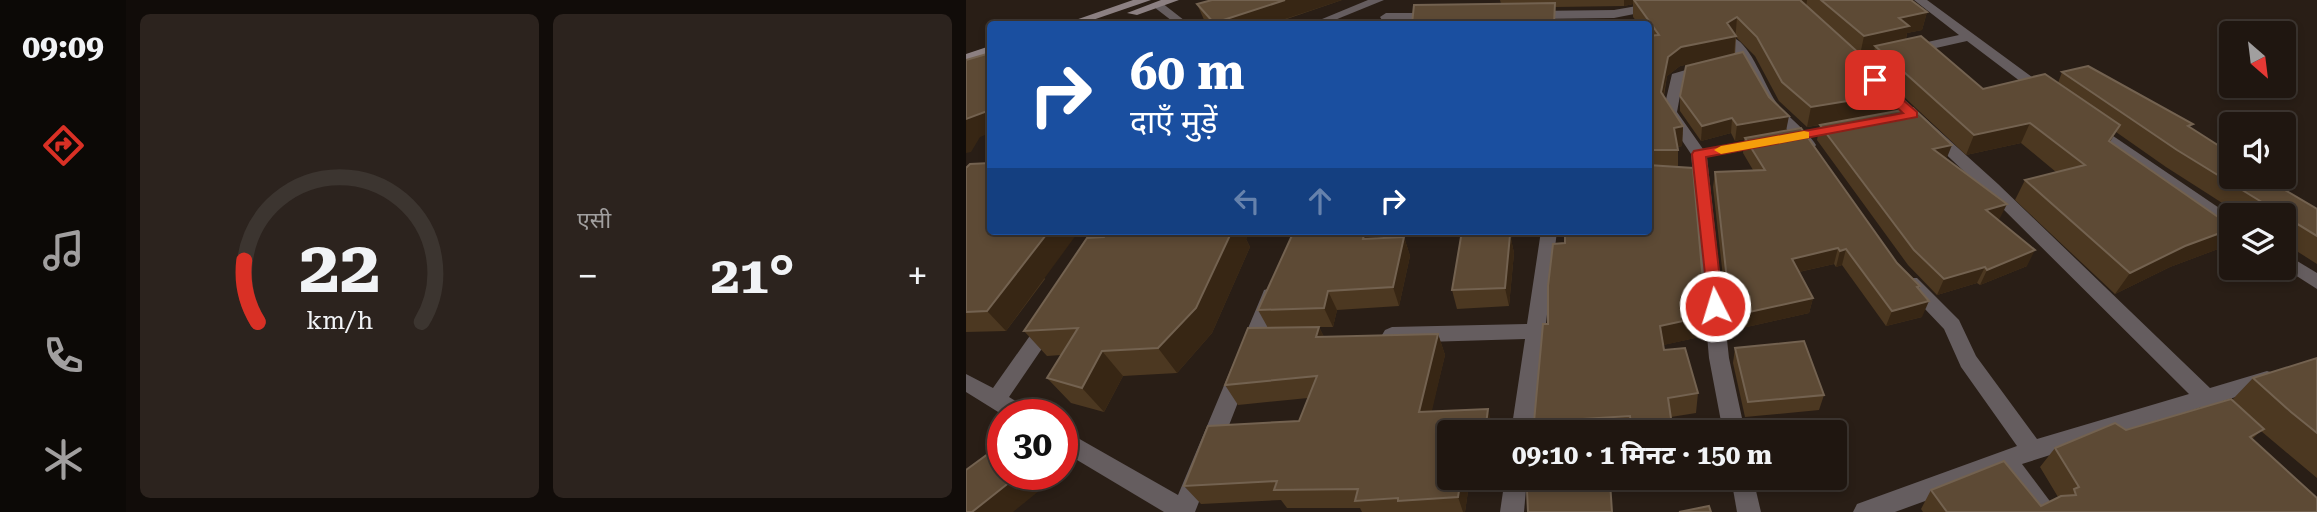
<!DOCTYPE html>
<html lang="hi">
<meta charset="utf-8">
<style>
:root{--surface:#1f1610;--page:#2c231e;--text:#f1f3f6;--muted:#a19f9f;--line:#3c3530;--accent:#d93025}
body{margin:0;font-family:"Roboto Serif","Noto Sans Devanagari",serif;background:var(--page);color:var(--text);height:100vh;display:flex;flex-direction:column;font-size:26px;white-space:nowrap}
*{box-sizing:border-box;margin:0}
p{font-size:23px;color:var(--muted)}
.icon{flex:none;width:38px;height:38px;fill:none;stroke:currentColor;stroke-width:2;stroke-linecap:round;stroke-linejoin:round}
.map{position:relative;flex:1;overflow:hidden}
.drawer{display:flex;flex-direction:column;gap:14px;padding:14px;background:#110c09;width:840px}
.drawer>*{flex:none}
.banner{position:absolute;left:21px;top:21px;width:665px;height:214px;border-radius:7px;box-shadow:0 4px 10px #0003,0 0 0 2px var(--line);background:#1a4fa0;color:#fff;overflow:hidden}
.needle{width:46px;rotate:152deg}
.fabs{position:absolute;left:1253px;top:21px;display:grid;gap:14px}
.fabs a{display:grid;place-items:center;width:77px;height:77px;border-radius:7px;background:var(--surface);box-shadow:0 4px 10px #0003,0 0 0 2px var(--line);font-size:35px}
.speed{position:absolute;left:21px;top:399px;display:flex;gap:14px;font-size:35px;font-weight:700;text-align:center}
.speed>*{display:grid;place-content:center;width:91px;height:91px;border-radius:50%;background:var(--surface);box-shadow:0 4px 10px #0003,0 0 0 2px var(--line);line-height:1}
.speed .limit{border:10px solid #d22;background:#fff;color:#111}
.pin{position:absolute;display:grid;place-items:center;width:60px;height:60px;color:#fff;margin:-30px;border-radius:14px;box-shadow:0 4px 10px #0006}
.me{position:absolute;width:77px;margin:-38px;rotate:355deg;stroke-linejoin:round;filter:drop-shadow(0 0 5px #0008)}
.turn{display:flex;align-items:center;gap:24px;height:147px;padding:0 28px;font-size:32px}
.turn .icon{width:91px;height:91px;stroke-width:2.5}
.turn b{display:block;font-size:49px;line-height:60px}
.lanes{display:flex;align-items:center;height:66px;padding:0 28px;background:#0003;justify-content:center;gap:35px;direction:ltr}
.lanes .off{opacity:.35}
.big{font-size:52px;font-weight:700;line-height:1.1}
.drawer .widget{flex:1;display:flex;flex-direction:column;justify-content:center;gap:10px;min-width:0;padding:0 24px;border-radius:10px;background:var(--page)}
.drawer .dial{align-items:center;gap:0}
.dial svg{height:182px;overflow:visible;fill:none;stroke:var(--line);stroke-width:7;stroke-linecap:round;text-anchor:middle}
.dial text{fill:var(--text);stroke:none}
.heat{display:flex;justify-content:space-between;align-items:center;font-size:38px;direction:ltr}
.drawer .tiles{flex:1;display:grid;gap:14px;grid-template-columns:repeat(2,1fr)}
.trip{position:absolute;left:471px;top:420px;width:410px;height:70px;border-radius:7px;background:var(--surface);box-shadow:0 4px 10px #0003,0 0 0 2px var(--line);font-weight:700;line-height:70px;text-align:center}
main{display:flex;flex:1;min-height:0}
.tab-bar{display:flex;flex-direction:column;width:126px;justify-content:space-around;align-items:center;background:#0c0906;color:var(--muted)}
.tab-bar .icon{width:49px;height:49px}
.tab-bar .current{color:var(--accent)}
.tab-bar b{font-size:32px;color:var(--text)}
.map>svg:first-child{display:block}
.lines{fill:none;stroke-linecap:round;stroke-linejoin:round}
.minor{fill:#655d5f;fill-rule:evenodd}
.secondary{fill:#8c8082;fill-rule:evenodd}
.wall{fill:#4c3821;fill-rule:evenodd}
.shaded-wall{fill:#372614}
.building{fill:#5d4a35;stroke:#736250;stroke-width:2}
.route{fill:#d93025;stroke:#8d1f18;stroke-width:2}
.slow{fill:#f59e0b}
</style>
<main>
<nav class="tab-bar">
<b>09:09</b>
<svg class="icon current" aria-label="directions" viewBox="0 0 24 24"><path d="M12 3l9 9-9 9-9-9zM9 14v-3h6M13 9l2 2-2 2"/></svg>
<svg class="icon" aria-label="music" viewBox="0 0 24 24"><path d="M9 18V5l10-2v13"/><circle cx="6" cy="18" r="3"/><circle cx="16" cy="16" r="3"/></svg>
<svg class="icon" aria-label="phone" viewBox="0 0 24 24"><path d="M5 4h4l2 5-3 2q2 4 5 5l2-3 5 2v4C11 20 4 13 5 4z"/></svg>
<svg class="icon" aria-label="climate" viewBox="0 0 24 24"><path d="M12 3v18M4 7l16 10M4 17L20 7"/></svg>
</nav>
<section class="drawer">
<div class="tiles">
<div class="widget dial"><svg viewBox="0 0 100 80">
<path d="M14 69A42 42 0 1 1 86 69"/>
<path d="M14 69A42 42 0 0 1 8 42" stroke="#d93025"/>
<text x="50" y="56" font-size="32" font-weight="700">22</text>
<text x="50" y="72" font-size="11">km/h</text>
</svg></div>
<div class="widget"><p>एसी</p>
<div class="heat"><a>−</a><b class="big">21°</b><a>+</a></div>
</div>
</div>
</section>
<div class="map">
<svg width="1351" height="512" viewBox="0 0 1351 512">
<rect width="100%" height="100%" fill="#291e16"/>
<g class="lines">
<g class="minor">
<path d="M402 0H418L359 24H344Z"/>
<path d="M705 0H730L724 3 648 18 567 19 561 15 567 11 648 10Z"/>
<path d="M948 0H961L1081 88V94H1071L1001 41 899 64 1032 184 1244 388 1301 371 1308 373 1311 379 1308 385 1257 401 1273 419 1270 426C1255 431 1246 417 1236 407L1056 464 1092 512H1066L1036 473 929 512H887L891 504 1051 446 995 367 978 329 939 288 936 283 939 278H951L993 320 1010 356 1071 439 1223 394 1020 192 885 65V59L993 35Z"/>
<path d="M188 3H196L223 24H210L188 7Z"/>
<path d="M420 13H469L475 17 469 21 416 20 414 17Z"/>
<path d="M768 38C785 45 799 86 810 102 821 117 837 127 848 142L850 145 848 148H838L800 107 762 42Z"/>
<path d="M740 64 745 65V71L717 79 711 112 737 149 802 138 809 142 802 146 741 157 763 358 779 432H757L743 358 725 154 697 112 706 74Z"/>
<path d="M1128 123 1265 216V230L1259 228 1123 130 1121 127 1123 124Z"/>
<path d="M575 231H591L567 432H545L559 339 426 343 419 340 416 335 419 330 426 327 561 324Z"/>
<path d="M1318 253 1351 273V289L1318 268Z"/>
<path d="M305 288 312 290 314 295 229 512H198L96 451V429L212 495 296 295 298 290Z"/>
<path d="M82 318 89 320 92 325 43 397 63 409 66 415H37L0 392V374L27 388 75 320Z"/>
<path d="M539 478H561L558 512H534Z"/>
<path d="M765 478H787L795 512H771Z"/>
</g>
<g class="secondary">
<path d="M167 0H185L115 24H98Z"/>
<path d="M195 0H213L171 15 161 13Z"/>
<path d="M24 46V54L0 62V54Z"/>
</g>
</g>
<g class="wall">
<path d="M246 0H376L312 22 315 24H242L239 22 231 4Z"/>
<path d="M534 0H945L961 12 956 30 941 33 940 39 1017 89 1092 83 1096 72 1225 128 1261 151 1259 154 1351 209V264L1318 243V215H1275L1200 167 1150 132 1144 142 1252 249 1204 267 1149 294 1049 200 1059 180 1090 172 1055 143 1000 155 935 94 931 111 980 159 1033 220H1032L1061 266 1014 285 1011 283 971 295 942 265 851 140 854 125 841 127 813 101 789 56 770 37 769 55 821 130 931 263 954 286 953 289 956 317 920 326 876 265 870 267 868 264 833 272 847 298 843 313 763 331 747 187 749 172 787 170 777 153 778 139 769 141 765 133 735 141 714 111V96L749 59 714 66 701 76 698 96 717 126 716 146 712 147V167L738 336 697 345 698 350 732 393 730 413 705 417 707 432H570L568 422 582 324 599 243 682 231V24H673L667 17V4L658 6 589 7 535 4ZM908 52 905 64 895 55Z"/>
<path d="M0 168 79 279 40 331 0 332Z"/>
<path d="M142 231H285L280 239 284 247 246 333 211 373 157 376 138 412 105 403 81 378 95 355 81 356 58 331Z"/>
<path d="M328 231H411L409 239 438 237 444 256 433 306 371 310 367 327H353L358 337 472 334 479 355 465 412 527 428V432H483V478H522L521 483 503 484 499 512H396L394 508H321L315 500 235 504 218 486 333 421 342 398 272 405 259 385 302 328 292 310Z"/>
<path d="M496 231H547L545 239 548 253 543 306 491 309 486 290Z"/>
<path d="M769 348 858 395 853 410 779 417 767 363Z"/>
<path d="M1351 358V478L1295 431 1286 439 1351 512H957L955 509 965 490 1075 506 1092 497 1074 467 1089 448 1160 430 1266 400 1287 378Z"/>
</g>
<g class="shaded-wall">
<path d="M319 0H376L304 24H249L248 23Z"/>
<path d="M658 0H667V4L658 6Z"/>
<path d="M827 0H841L840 8Z"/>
<path d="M961 12 956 30 941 33 938 45 909 46 908 52 894 55 898 36 933 18Z"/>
<path d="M771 17 768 55 714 66 701 76 694 111 695 92 702 57 715 47Z"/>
<path d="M936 92 930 111 841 127 845 107Z"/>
<path d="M24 110V133L14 137 5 152 0 153V119Z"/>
<path d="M823 116 820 131 769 141 771 125Z"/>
<path d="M766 118 765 133 735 141 736 126Z"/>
<path d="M1064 123 1055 143 1000 155 1008 135Z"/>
<path d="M717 126 716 146 707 148 708 128Z"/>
<path d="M986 145 980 160 967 149Z"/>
<path d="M1041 204 1033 220 1013 225 1020 210Z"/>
<path d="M1265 229V231L1252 249 1204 267 1149 294 1164 273 1219 246Z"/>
<path d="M83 231H113L40 331 21 311Z"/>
<path d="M266 231H285L280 239 284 247 246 333 211 373 192 348Z"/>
<path d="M399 231H411L404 258 397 239Z"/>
<path d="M539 231H547L545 239 548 253 543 306 539 288Z"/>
<path d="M438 237 444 256 433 306 427 287Z"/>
<path d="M872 248 868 264 823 274 826 259Z"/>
<path d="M880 249 876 265 870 267 874 251Z"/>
<path d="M1069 250 1061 266 1014 285 1021 270Z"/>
<path d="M1019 267 1011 283 971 295 978 279Z"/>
<path d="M362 291 371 310 367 327 358 308Z"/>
<path d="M847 298 843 313 763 331 765 316Z"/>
<path d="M963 301 956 317 920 326 926 311Z"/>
<path d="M740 316 738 336 693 346 694 326Z"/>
<path d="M353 327 363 347 350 337Z"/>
<path d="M472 334 479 355 461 432 453 412Z"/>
<path d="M136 351 157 376 138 412 116 388Z"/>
<path d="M522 409 527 428V432H519Z"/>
<path d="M54 474H94L47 512H6Z"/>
<path d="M495 478H501L503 484 499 512H497L492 497Z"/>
</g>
<g class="building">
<path d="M246 0H319L248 23 231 4Z"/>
<path d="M668 0H834L936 92 845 107 816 82 791 37 771 17 761 23 770 36 715 47 702 57 695 92 717 126 708 128 712 150H682V36L693 35Z"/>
<path d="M855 0H945L961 12 933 18 943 26 898 36Z"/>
<path d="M589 3 588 24H446L448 5Z"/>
<path d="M314 22 313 24H281Z"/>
<path d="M955 36 1017 89 1079 74 1154 125 1143 141 1265 226V229L1219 246 1164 273 1059 180 1119 165 1064 123 1008 135 909 46Z"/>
<path d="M777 52 803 97 823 116 771 125 766 118 736 126 714 96 720 66Z"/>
<path d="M24 53V110L0 119V60Z"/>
<path d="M1122 66 1227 124 1222 126 1261 151 1256 152 1265 158V177H1297L1351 209V236L1211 150 1096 72Z"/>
<path d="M947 108 986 145 967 149 1041 204 1020 210 1069 250 1021 270 1019 267 978 279 948 250 854 125Z"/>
<path d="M835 128 931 263 954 286 951 287 963 301 926 311 880 249 874 251 872 248 826 259 847 298 765 316 749 172 799 170 779 138Z"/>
<path d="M24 163V231H83L21 311 0 312V168L4 164Z"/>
<path d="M682 165 727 168 740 316 694 326 698 350 719 348 732 393 702 398 707 432H666L664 416 568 422 577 324H582V286L587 244 599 243V231H682Z"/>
<path d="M142 231H266L230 308 192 348 136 351 116 388 81 378 112 328 58 331 121 238 138 237Z"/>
<path d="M328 231H399L397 239 438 237 427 287 362 291 358 308 292 310Z"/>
<path d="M496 231H539V235H544L539 288 486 290Z"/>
<path d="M353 327 350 337 472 334 453 412 522 409 519 432H483V478H495L492 497 432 501V498L389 501 392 489 308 490 311 481 218 486 242 426 333 421 351 376 259 385 282 328Z"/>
<path d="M838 341 858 395 782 402 769 348Z"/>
<path d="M1351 358V433L1325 412 1287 378Z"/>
<path d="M1265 399 1298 429 1284 437 1351 498V512H981L965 490 1038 461 1075 506 1095 496 1110 495 1108 489 1113 487 1089 448 1149 423 1160 430Z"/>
<path d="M37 443V474H54L6 512H0V470Z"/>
<path d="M644 482 646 512H562L561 491Z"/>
<path d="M743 506 745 512H713Z"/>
</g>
<path class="route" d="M909 76 951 112V117L740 157 757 306 755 311H743L726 154 728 151 937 113 904 82V77Z"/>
<path class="slow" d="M838 131 843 132V138L755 154 748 150 755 146Z"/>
</svg>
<div class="fabs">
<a><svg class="needle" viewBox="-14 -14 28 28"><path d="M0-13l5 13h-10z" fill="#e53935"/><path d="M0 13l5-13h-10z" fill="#a19f9f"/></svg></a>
<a><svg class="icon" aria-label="sound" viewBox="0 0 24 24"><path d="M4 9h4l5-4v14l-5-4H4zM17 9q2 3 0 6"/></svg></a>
<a><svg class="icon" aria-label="layers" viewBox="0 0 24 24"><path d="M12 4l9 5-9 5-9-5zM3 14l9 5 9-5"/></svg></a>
</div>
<div class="speed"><div class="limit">30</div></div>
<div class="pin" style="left:909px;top:80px;background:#d93025"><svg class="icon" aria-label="arrive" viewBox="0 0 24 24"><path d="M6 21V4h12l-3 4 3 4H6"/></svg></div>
<svg class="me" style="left:749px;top:306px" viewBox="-20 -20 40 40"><circle r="17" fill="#d93025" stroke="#fff" stroke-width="3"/><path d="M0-11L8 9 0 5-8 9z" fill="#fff"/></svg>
<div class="trip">09:10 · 1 मिनट · 150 m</div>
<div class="banner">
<div class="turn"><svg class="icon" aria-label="right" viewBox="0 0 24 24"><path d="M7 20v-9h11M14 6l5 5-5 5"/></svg><div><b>60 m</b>दाएँ मुड़ें</div></div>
<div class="lanes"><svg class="icon off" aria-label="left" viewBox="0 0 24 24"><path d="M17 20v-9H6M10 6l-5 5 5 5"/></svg><svg class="icon off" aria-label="ahead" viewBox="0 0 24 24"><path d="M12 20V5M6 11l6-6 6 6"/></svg><svg class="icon" aria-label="right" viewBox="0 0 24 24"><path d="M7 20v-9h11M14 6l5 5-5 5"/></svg></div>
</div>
</div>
</main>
